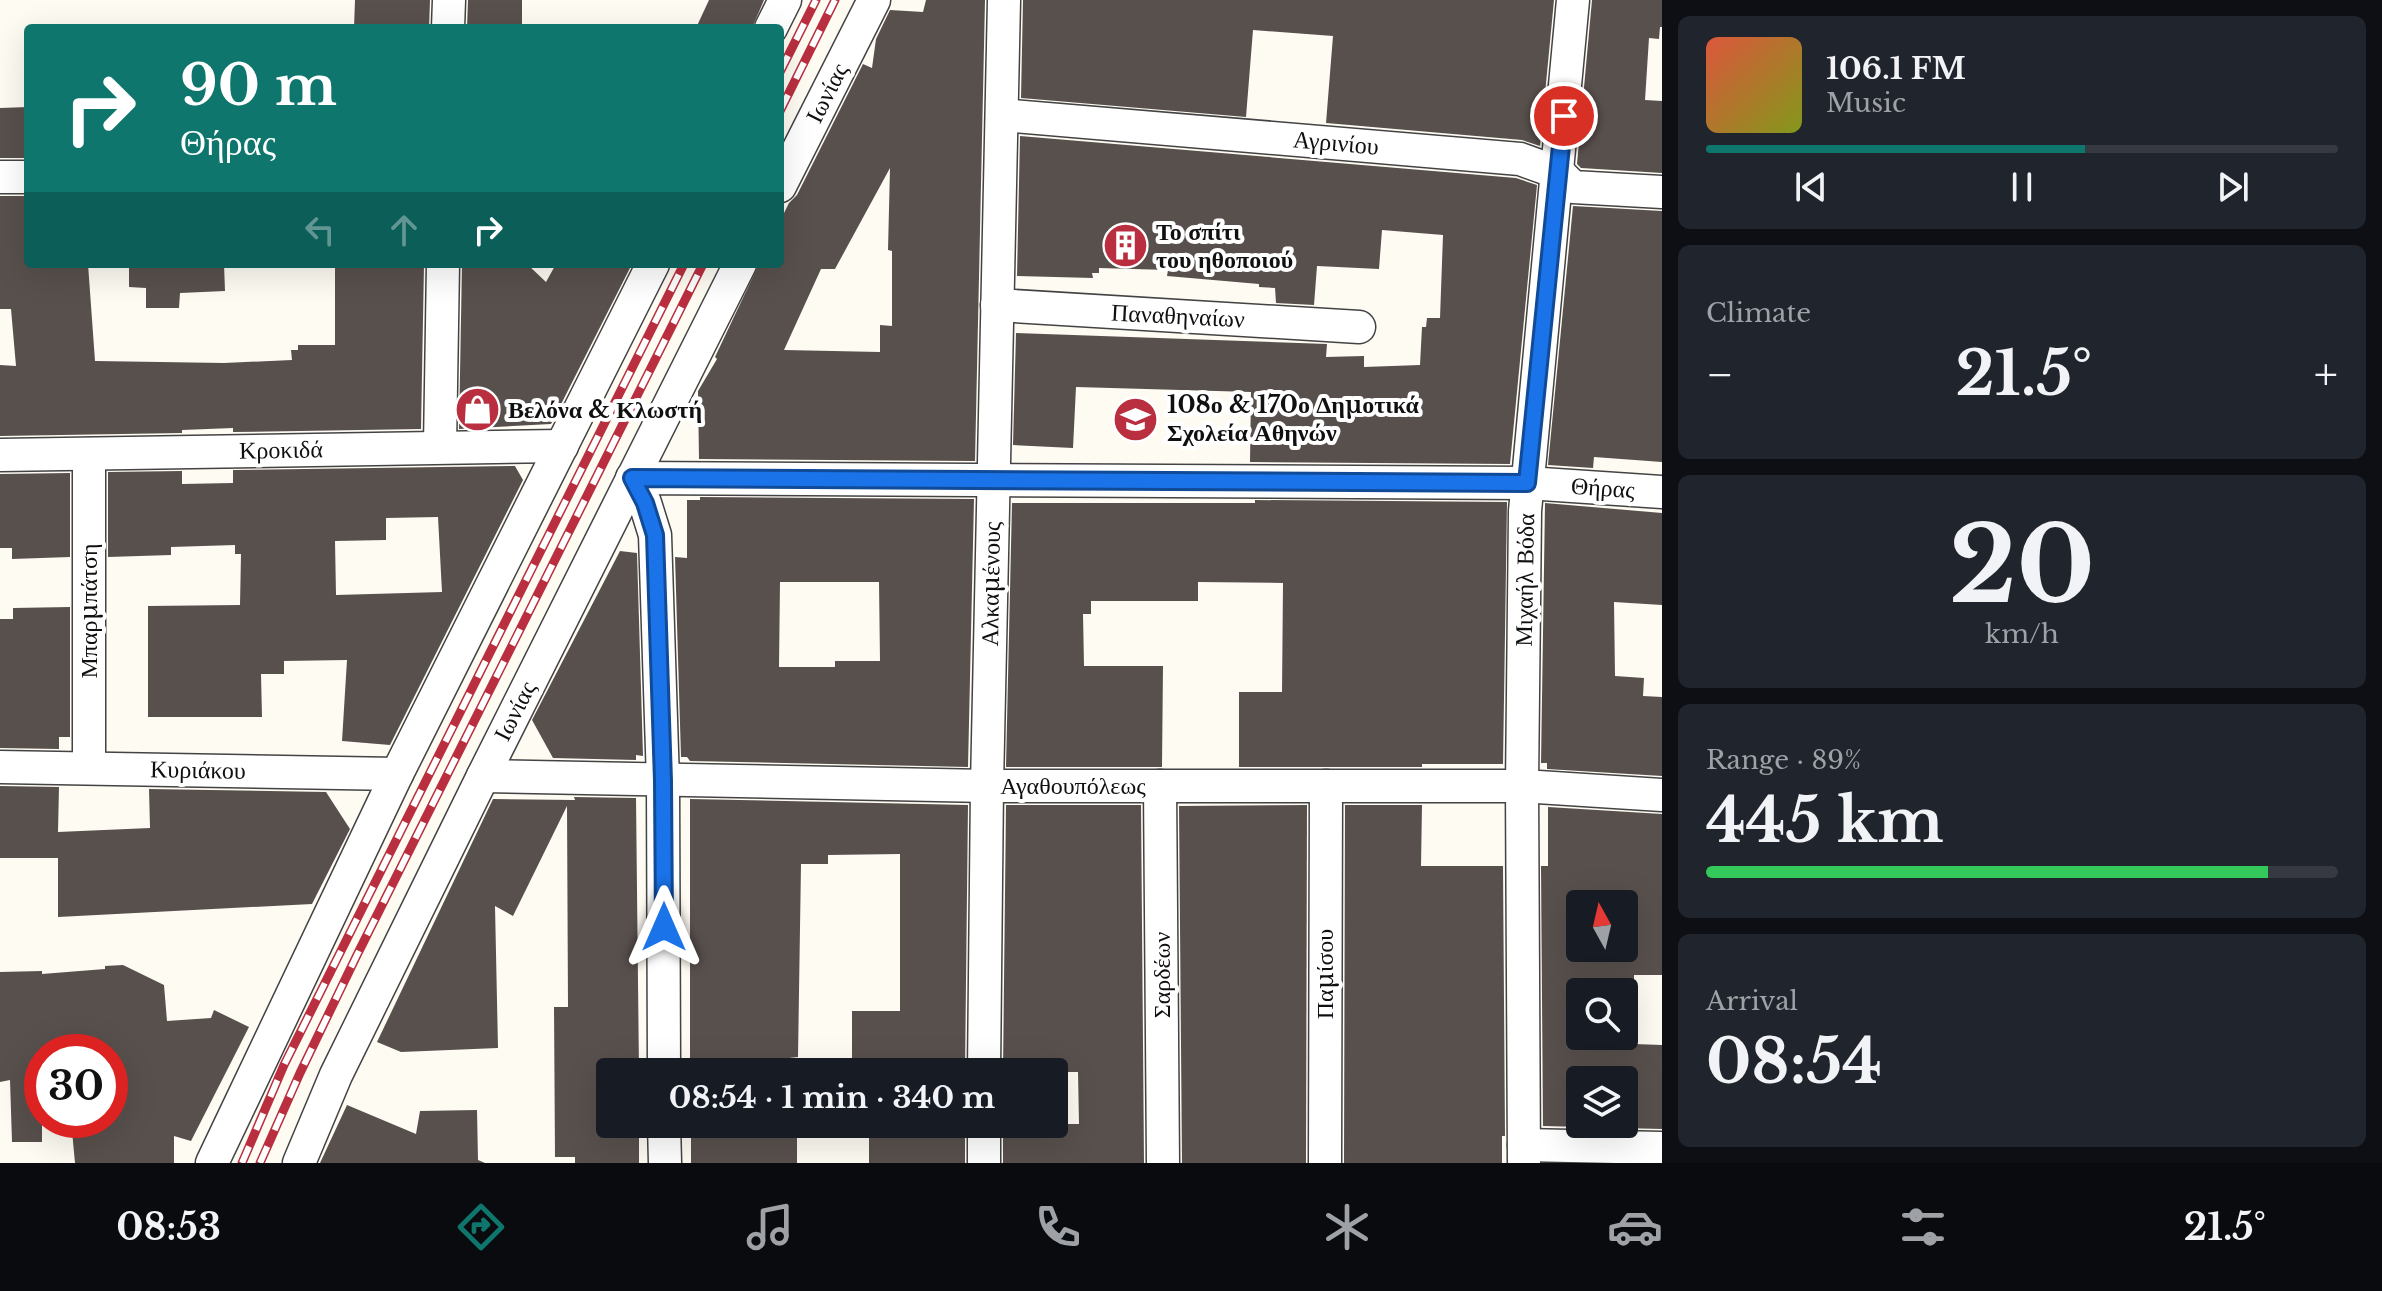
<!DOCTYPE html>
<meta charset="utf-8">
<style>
:root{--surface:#171b24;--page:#20242c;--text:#f1f3f6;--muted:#9ea1a6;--line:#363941;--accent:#0f766e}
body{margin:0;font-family:"Libre Baskerville",serif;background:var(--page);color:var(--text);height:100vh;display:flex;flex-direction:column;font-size:30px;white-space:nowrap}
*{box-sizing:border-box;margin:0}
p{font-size:26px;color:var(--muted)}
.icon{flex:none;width:44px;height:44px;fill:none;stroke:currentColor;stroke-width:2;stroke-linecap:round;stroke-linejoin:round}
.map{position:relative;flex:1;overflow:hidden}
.details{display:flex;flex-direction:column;gap:16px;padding:16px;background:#0d0f14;width:720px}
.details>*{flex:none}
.hud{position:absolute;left:24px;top:24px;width:760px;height:244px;border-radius:8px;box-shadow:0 8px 32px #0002;background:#0f766e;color:#fff;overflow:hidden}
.needle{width:52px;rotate:352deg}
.fabs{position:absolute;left:1566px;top:890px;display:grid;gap:16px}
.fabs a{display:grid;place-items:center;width:72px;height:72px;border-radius:8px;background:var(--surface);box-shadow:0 8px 32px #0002;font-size:40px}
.speed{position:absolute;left:24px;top:1034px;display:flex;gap:16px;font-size:40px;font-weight:700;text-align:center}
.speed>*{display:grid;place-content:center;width:104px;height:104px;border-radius:50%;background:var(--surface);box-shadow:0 8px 32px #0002;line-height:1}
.speed .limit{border:12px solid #d22;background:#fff;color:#111}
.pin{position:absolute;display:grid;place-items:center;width:68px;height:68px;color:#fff;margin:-34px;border:4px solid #fff;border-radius:50%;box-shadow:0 2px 8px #0007}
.me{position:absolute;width:88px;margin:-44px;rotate:0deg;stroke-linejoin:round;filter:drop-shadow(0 0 6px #0008)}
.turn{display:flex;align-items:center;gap:28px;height:168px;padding:0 24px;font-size:36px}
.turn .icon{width:104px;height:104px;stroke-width:2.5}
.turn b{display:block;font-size:56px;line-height:68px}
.lanes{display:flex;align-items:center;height:76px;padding:0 24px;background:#0003;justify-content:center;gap:40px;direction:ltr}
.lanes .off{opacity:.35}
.big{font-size:60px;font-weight:700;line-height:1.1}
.details .card{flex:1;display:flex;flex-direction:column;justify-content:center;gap:12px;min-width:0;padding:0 28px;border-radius:12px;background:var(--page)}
.details .dial{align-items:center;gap:0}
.dial b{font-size:104px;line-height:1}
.song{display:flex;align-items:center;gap:24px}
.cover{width:96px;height:96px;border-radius:12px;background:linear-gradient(135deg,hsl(10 70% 55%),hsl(70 70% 35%))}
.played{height:8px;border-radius:4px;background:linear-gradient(90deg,var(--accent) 60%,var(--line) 60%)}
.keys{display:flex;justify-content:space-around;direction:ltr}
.heat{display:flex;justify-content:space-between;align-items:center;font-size:44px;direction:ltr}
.charge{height:12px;border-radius:6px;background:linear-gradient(90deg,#34c759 89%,var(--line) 0)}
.trip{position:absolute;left:596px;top:1058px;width:472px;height:80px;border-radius:8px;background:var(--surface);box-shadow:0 8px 32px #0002;font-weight:700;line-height:80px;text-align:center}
.tab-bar{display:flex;height:128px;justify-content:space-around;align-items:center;background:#090b0e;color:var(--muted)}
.tab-bar .icon{width:56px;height:56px}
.tab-bar .on{color:var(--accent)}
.tab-bar b{font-size:36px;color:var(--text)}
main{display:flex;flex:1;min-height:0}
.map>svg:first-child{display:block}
.building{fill:#58504d;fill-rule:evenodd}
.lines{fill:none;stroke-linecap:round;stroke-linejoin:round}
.street-casing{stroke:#434343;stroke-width:35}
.street{stroke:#fff;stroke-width:32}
.rail-casing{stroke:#b92f3f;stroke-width:9}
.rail{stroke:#fff;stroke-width:6;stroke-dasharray:18;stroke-linecap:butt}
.route-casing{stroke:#114b97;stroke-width:20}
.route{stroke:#1a73e8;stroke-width:14}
.labels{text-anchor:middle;stroke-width:8;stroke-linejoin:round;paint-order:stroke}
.street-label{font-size:24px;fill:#101010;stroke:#fff}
.poi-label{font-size:24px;font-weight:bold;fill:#101010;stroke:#fff;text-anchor:start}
</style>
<main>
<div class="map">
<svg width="1662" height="1163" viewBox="0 0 1662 1163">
<rect width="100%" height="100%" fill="#fefbf3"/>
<g class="building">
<path d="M355 0H430L429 28H354Z"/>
<path d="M468 0H522V28H467Z"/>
<path d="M709 0H764L752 28H696Z"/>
<path d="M926 0H985L975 461 699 459 698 391 717 359 715 357 759 264H780V221L789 203 797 195 863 64 872 68 876 39 890 10 923 12ZM890 168 888 250 892 251V326L880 325V352L784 350 821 269H835Z"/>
<path d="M1023 0H1554L1540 146 1522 140 1326 123 1333 36 1253 30 1246 117 1021 98Z"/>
<path d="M1592 0H1662V27H1660L1659 39 1649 38 1645 100 1662 101V173L1581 168 1577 164Z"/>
<path d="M28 107V158H0V108Z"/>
<path d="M1020 136 1516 178 1537 185 1510 464 1250 462 1251 392 1076 387 1073 448 1013 445 1016 333 1327 344 1326 357 1364 356V367L1420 365 1422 327H1426L1427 318H1440L1443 235 1382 230 1379 269 1317 266 1314 305 1276 303 1275 288 1259 287V284L1167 276 1168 270 1099 268V273H1092L1093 278 1017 276Z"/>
<path d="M0 196H28V264H88L95 361 224 363 292 360 291 350H298V345H335V264H424L421 429 233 432V428L182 430V433L0 436V365L16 366 11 309H0Z"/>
<path d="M1573 206 1662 211V462L1594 457 1593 468 1548 465Z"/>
<path d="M129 264H224L225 291 180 293 179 308H146V288L129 287Z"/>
<path d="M462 264H527L546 282 556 264H632L551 424 459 429Z"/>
<path d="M515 466 523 480 390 745 342 741 347 660 284 661V674H261L262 717H148V606L240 605 241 554H235V545L171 547V555L108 557V472L182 471V484L233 483V470ZM438 517 442 592 336 595 335 541 386 540V518Z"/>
<path d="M70 473V557L12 559V548H0V474Z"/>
<path d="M700 497 974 499 968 767 690 761 687 757H681L675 557 687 558V500H700ZM780 582H879L880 661H835V667H779Z"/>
<path d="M1255 500 1507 502 1503 764H1422V767H1239V692H1282L1283 583 1198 582V601H1091V614H1083L1084 666H1163L1162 767H1006L1012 503H1255Z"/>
<path d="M1545 503 1662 513V605L1614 602 1615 676 1644 678 1643 696 1662 697V776L1547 769V763H1541Z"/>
<path d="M620 551 637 553 643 756 636 755V760L553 758 532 720Z"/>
<path d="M70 607V737H59V749L0 748V619H13V608Z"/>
<path d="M0 786 59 787 58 832 150 828 149 789 326 792 350 829 312 904 58 917V858H0Z"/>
<path d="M574 797 636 798 639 1072H610V1124H639V1163H575V1157H555L554 1007H568L567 806 513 916 495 906 498 1048 401 1052 377 1042 493 799 575 800Z"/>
<path d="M690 799 968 805 965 1072H852V1011H900V854L828 855V864H801L798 1057 789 1058V1072H690Z"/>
<path d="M1006 805H1141L1144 1163H1003V1124H1079L1078 1072H1003Z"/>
<path d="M1307 805 1306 1163H1182L1179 806Z"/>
<path d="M1345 805H1422L1421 866H1503L1505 1136H1502V1163H1344Z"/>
<path d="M1548 807 1662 814V975H1634V1044L1662 1045V1129L1543 1126 1541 866H1548ZM1580 904H1624V948H1580ZM1580 992H1624V1036H1580ZM1580 1080H1624V1124H1580Z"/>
<path d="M123 965 164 985 167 1021 211 1018 214 1010 249 1027 191 1141 174 1136V1163H75L71 1120H110V1052H42V1142H12L10 1080 0 1082V972L42 971V974L105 969V966Z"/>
<path d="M347 1105 416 1134 420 1111 477 1110 478 1160 485 1163H320Z"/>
<rect x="691" y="1124" width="106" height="39"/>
<rect x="869" y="1124" width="96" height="39"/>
</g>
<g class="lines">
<defs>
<g id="street">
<path d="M448 28 449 0"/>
<path d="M771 28 785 0"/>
<path d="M1002 115 1520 159 1559 173 1573 187 1662 192"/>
<path d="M0 177H28"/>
<path d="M780 186 874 0"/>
<path d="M997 305 1359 327"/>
<path d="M440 446 443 264"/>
<path d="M89 454V768"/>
<path d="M0 455 562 446"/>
<path d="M0 767 397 774"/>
<path d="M483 776 987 786H1522L1662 795"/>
<path d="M1160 786 1163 1163"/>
<path d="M664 1072 663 781 655 535 645 503 632 478 1527 483 1662 492"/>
<path d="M984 1072 987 786 1004 0"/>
<path d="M664 1124 665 1163"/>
<path d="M1524 1145 1662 1148"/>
<path d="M212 1163 397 774 653 264"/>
<path d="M299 1163 336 1075 483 776 740 264"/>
<path d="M984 1163V1124"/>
<path d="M1325 1163 1326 786"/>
<path d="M1524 1163 1522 786 1525 511 1573 0"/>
</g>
</defs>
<use href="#street" class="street-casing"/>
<use href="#street" class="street"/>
<defs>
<g id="rail">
<path d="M780 72 816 0"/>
<path d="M780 111 835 0"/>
<path d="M242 1163 284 1065 684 264"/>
<path d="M260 1163 300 1073 357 955 703 264"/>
</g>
</defs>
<use href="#rail" class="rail-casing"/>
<use href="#rail" class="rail"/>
</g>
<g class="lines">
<defs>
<path id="route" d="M664 927 663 781 655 535 645 503 632 478 1527 483 1564 116"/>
</defs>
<use href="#route" class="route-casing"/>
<use href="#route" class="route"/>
</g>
<defs>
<symbol id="building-disc" viewBox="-11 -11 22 22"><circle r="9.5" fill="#b92f3f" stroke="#fff"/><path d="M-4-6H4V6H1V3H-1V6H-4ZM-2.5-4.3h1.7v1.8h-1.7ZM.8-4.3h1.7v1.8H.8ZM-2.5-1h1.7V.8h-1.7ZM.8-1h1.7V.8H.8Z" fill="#fff"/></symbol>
<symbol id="shop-disc" viewBox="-11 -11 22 22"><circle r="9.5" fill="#b92f3f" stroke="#fff"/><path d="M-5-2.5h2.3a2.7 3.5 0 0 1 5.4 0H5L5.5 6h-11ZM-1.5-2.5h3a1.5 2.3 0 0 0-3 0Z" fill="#fff"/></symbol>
<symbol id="school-disc" viewBox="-11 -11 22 22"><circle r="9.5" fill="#b92f3f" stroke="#fff"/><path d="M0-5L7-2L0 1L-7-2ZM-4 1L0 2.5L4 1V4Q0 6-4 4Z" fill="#fff"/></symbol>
</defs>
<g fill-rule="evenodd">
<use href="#building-disc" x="1100" y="220" width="51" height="51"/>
<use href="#shop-disc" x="452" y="384" width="51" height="51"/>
<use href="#school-disc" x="1110" y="394" width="51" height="51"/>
</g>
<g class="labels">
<g class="street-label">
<text transform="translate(827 93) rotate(-63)" y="8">Ιωνίας</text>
<text transform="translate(1336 143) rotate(5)" y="8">Αγρινίου</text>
<text transform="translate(1178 316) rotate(3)" y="8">Παναθηναίων</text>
<text transform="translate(281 450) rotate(-1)" y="8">Κροκιδά</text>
<text transform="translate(1603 488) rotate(4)" y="8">Θήρας</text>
<text transform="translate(1525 580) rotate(-89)" y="8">Μιχαήλ Βόδα</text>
<text transform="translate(991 584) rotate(-89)" y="8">Αλκαμένους</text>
<text transform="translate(89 611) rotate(-90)" y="8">Μπαρμπάτση</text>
<text transform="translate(515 711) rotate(-63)" y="8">Ιωνίας</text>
<text transform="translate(198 770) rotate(1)" y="8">Κυριάκου</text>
<text x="1073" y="794">Αγαθουπόλεως</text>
<text transform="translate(1325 974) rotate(-90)" y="8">Παμίσου</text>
<text transform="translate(1162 975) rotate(-90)" y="8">Σαρδέων</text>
</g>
<g class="poi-label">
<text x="1156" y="240">Το σπίτι<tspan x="1156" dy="28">του ηθοποιού</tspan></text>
<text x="1167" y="413">108ο &amp; 170ο Δημοτικά<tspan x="1167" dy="28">Σχολεία Αθηνών</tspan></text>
<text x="508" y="418">Βελόνα &amp; Κλωστή</text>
</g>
</g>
</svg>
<div class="fabs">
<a><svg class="needle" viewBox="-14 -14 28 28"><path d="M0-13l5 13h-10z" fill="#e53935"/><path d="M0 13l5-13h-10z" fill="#9ea1a6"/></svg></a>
<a><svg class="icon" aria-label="search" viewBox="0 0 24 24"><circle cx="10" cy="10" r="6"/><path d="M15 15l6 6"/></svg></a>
<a><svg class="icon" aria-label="layers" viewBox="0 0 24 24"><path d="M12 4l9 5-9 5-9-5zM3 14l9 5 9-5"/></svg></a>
</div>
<div class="speed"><div class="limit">30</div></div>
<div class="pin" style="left:1564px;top:116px;background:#d93025"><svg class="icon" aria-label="arrive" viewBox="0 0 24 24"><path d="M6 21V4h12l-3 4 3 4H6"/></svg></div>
<svg class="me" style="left:664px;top:927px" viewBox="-20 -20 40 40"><path d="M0-17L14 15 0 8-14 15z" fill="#1a73e8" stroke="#fff" stroke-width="4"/></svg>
<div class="trip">08:54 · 1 min · 340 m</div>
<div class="hud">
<div class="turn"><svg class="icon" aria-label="right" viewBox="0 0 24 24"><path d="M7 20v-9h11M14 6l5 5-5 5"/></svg><div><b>90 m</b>Θήρας</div></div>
<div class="lanes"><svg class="icon off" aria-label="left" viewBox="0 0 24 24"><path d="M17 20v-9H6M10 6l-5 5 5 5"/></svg><svg class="icon off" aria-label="ahead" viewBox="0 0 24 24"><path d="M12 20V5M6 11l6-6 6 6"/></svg><svg class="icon" aria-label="right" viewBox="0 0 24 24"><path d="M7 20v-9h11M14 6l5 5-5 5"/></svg></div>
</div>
</div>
<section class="details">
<div class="card">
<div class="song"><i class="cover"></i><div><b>106.1 FM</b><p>Music</p></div></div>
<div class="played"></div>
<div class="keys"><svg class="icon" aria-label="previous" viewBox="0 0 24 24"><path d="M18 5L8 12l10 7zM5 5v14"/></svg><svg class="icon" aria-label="pause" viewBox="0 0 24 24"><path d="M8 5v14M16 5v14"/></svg><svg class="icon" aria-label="next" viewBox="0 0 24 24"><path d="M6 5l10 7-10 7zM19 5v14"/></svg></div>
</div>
<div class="card"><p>Climate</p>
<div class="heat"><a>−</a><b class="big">21.5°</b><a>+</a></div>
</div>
<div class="card dial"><b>20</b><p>km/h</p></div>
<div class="card"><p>Range · 89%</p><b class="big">445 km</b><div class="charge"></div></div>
<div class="card"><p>Arrival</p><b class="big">08:54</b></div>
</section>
</main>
<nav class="tab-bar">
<b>08:53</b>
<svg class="icon on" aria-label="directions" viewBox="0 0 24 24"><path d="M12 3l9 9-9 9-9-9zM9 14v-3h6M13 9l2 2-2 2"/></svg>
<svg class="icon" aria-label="music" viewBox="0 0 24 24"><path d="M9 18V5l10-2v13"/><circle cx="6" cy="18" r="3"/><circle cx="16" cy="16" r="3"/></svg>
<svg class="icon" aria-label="phone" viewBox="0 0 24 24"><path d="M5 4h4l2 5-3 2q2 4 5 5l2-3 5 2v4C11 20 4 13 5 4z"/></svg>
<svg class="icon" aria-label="climate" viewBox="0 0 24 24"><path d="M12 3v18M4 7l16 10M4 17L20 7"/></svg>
<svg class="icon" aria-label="car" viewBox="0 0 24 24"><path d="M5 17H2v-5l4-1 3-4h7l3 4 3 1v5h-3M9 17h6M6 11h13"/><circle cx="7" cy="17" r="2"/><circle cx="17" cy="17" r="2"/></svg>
<svg class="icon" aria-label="filters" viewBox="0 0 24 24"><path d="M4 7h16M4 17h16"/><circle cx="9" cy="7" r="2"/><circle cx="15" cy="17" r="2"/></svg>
<b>21.5°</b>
</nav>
